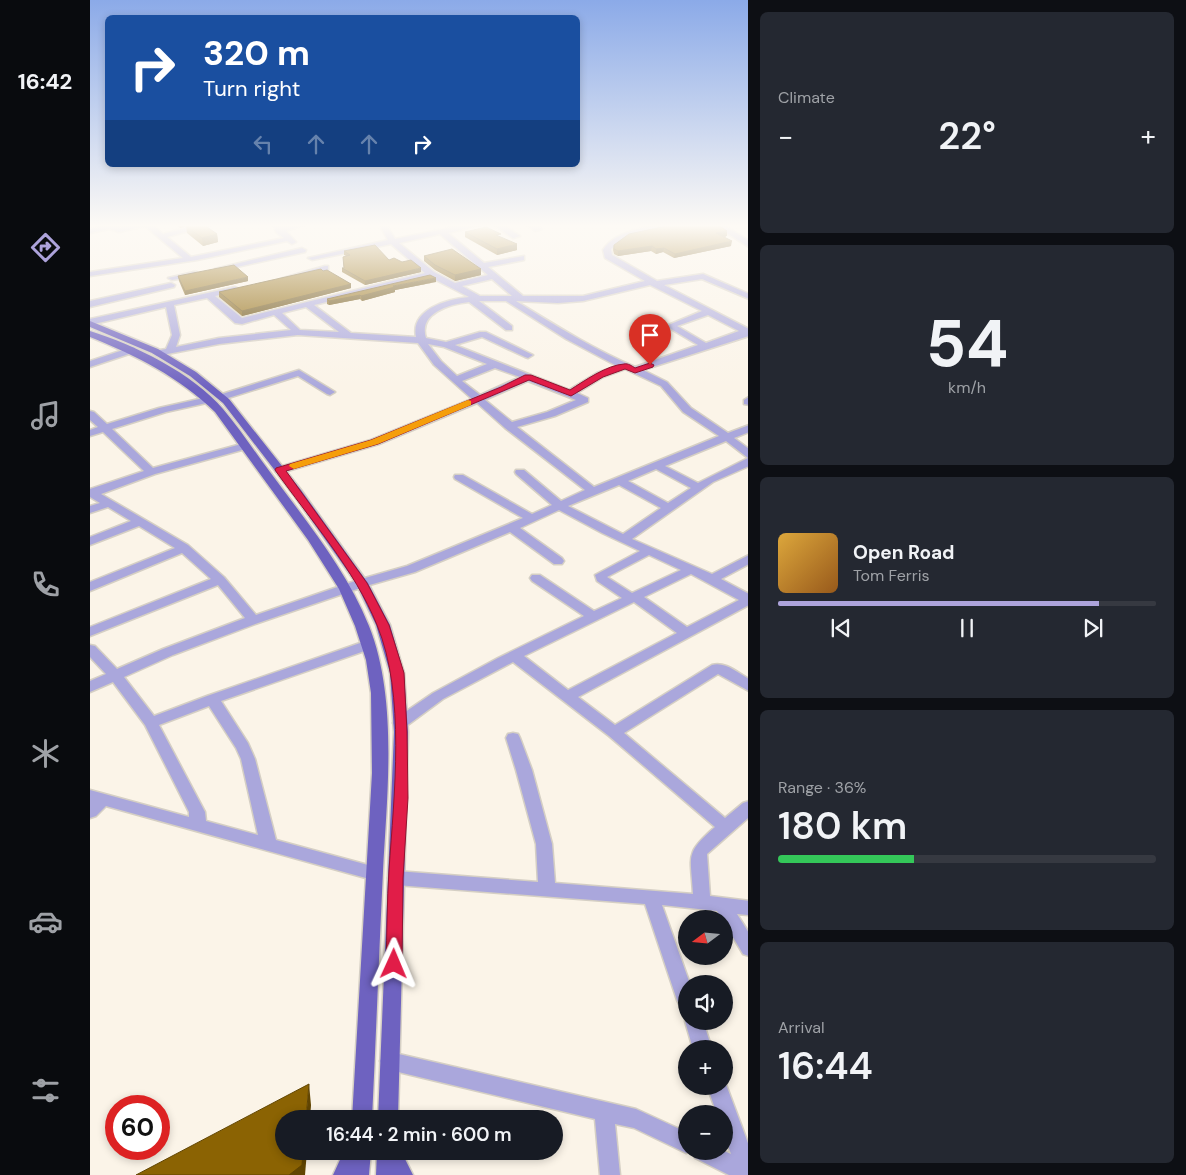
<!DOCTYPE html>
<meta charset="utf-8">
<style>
:root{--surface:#171b24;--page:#242831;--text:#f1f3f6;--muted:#9ea1a6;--line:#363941;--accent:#ada3db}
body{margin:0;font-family:"DM Sans",sans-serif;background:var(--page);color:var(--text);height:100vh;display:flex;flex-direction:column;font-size:19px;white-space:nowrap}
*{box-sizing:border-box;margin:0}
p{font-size:16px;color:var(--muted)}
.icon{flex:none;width:28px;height:28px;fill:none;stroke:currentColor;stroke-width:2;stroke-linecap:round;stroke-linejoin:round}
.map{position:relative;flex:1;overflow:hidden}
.side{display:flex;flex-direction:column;gap:12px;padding:12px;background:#0d0f14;width:438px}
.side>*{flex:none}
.guide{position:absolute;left:15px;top:15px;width:475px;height:152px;border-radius:8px;box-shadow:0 2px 8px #0003;background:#1a4fa0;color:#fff;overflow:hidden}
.needle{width:32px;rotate:254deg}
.buttons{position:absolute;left:588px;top:910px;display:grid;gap:10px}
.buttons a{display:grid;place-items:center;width:55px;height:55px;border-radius:50%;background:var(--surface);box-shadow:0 2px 8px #0003;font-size:25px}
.speed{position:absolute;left:15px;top:1095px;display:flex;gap:10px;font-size:25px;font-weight:700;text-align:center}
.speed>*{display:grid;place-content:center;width:65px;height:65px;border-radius:50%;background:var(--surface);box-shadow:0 2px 8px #0003;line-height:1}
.speed .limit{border:8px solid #d22;background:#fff;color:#111}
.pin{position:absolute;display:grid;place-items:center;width:42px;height:42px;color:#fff;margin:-51px -21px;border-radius:50% 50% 50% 0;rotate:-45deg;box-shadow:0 0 5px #0007}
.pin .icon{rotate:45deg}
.me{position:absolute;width:55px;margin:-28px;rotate:1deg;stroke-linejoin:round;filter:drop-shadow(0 0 4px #0008)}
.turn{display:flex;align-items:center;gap:18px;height:105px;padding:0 15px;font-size:22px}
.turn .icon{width:65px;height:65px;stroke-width:2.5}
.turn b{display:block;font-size:35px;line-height:42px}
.lanes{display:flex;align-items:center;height:48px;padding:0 15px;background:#0003;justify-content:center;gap:25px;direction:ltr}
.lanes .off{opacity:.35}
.big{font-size:38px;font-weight:600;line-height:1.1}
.side .card{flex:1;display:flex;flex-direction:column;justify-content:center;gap:8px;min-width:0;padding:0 18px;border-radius:8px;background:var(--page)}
.side .dial{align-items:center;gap:0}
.dial b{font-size:65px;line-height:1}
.song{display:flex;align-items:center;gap:15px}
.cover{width:60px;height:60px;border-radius:8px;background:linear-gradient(135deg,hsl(40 70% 55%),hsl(30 70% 35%))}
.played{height:5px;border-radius:2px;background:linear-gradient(90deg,var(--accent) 85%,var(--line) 85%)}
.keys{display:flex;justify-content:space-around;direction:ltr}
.heat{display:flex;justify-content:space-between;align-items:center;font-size:28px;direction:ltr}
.charge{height:8px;border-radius:4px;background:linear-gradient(90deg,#34c759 36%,var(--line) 0)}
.trip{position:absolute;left:185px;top:1110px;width:288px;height:50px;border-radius:25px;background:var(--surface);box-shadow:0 2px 8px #0003;font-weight:600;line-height:50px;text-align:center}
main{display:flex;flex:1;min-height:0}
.dock{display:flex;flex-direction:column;width:90px;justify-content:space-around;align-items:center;background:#090b0e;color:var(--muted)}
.dock .icon{width:35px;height:35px}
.dock .on{color:var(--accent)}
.dock b{font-size:22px;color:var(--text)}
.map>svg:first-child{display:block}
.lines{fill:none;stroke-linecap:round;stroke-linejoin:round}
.minor-casing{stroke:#d5cfc4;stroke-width:3}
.major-casing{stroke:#d5cfc4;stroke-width:3}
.minor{fill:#aaa7dc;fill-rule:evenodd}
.major{fill:#6e62c0;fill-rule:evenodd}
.wall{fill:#785503}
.shaded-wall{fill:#614502}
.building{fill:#8b6303;stroke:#614502}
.route{fill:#e11d48;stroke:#92132f}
.slow{fill:#f59e0b}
</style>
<main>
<nav class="dock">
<b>16:42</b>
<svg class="icon on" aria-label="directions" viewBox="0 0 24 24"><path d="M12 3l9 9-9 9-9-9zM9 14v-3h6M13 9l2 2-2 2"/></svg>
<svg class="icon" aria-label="music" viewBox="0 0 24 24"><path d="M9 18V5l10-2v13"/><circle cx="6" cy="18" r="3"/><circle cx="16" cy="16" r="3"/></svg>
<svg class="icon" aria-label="phone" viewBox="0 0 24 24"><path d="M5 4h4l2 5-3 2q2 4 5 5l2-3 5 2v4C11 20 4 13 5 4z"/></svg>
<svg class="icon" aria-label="climate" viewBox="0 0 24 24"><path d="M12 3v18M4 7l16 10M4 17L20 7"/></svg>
<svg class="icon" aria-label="car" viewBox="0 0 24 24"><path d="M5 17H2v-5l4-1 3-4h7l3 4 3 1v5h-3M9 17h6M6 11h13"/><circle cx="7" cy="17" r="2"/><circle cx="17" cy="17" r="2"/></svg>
<svg class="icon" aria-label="filters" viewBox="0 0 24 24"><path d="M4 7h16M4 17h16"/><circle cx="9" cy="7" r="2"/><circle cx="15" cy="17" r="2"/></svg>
</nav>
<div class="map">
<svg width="659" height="1175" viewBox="0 0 659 1175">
<rect width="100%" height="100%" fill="#fbf4e8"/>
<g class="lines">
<defs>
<g id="minor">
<path d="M44 224H62L73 234 110 224H124L77 237 101 257 194 238 186 232 183 224H190L193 227 217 224 196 231 206 242 202 244 197 241 107 260 0 276V272L93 258 55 226 29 232 20 229 0 233V229L21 225 30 228Z"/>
<path d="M289 224H296L305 239 378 224H394L358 233 394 263 434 256V260L398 267 433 296H493L555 281 515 258 513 250C527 227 572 224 596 224L535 238 521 249 522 255 567 281 613 274 659 294V299L612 279 574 285 659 329V336L553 370 577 382 601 408 638 433 659 425V432L644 438 659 449V466L623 482 542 539 622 574 659 555V564L631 579 659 594V605L488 697 525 725 622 665C635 661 648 673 659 679V691L628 674 534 733 635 818 653 803 659 801V817L617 854 620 896 659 901V915L647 914 659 933V956L653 954 634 922V919H632L627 911 572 905 600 984H596V1008L590 1006 587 1000 555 904 306 885 300 883 298 878 300 873 306 871 448 882 446 844 426 770 416 738 418 734 423 733 428 734 430 738 442 770 462 844 465 883 603 894C601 855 594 854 625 827L519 736 423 662 353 699 315 727 310 728 305 727 303 723 305 719 343 693 408 658 494 616 442 581 440 578 442 575H450L504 611 532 598 507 581 505 575 550 551 512 533 469 510 430 528 472 558 474 561 472 564H464L420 532 325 572 276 586 168 623 83 655 34 677 64 716 117 696 273 642H283L285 645 283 648 131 701 158 743 165 759 186 840 289 868 291 873 289 878 283 880 16 806 6 816 0 818V790L99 817V812L55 725 23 682 0 692V681L16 674 0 657V645L5 646 27 669 73 649 155 618 128 585 0 636V627L121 579 92 553 0 591V582L85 548 49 526 0 545V537L41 521 18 507 0 513V506L10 503 0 497V489L54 471 13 432 0 436V430L8 427 0 420V411L4 412 17 424 69 408 118 397 121 398V402L76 412 22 429 63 468 155 443 160 446 159 448 65 474 11 494 98 545 134 577 166 615 268 580 317 566 433 518 365 479 364 477 365 475H373L442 514 462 505 426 474 425 472 426 470H434L471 501 495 490 415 428 387 403 289 444 194 472H186L185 470 186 468 281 440 382 399 344 365 328 343 208 335 129 344 67 356 62 353 64 351 76 349 82 335 76 307 0 325V319L145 287 149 289 148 291 125 296 152 318 335 273 301 244 222 260 218 258 298 240ZM350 234 398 275 365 283 344 272 309 243ZM340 277 379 297C358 299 320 309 326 337L261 333 224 305ZM402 279 422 296H390L372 286ZM560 285 612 311 576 326 608 345 545 367C503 349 465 325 426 301L468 303 493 301ZM117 298 145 323 152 324 184 315 201 330 129 338 86 347 90 335 84 305ZM389 301H416L476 339 527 366 507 373 479 390 365 345 392 337 435 357 438 358 443 355 396 332H390L356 342 336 338C328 313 360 304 379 302L416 330H422V326ZM216 307 249 332 210 330 192 313ZM618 315 649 331 616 343 587 326ZM338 344 354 347 397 364 367 376 351 361ZM405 368 430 377 390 395 372 381ZM535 369 571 386 593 412 629 436 504 487 427 427 465 416 498 402V398L487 393 513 377ZM438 381 486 400 457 412 422 422 395 400ZM636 441 658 458 608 483 575 466ZM566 469 601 488 578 503 538 481ZM529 485 571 508 533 534 478 506ZM559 555 591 570 542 593 517 577ZM601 574 649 600 597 627 554 597ZM544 602 587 633 478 690 434 656ZM119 706 146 748 151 759 168 835 116 821 115 812 69 725Z"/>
<path d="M403 224H412L430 236 423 238Z"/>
<path d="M436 224H445L452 229 445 231Z"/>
<path d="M623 224H632L659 241V247Z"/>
<path d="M212 248 216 250 215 252 129 271 125 269Z"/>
<path d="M235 266H238V270L194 281 190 279Z"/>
<path d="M104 272H107V276L82 280 78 278Z"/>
<path d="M81 283 85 285 84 287 0 307V301Z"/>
<path d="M42 347 45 348V352L0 367V361Z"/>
<path d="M209 370 245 392 240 395 237 394 208 376 135 399H129L127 397 129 395Z"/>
<path d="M659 397V405L654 404V400Z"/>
<path d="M596 1017V1021H613L622 1049H603L595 1021Z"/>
<path d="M300 1052 546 1109 596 1132V1151H601L596 1153 544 1128 525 1124 530 1175H510L505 1119 300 1070 293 1067 290 1061 293 1055Z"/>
<path d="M634 1079 659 1146V1175H639L605 1158 602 1151H634L641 1154 634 1134V1114H627L617 1086H634Z"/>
</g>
<g id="major">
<path d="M0 321 68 349 106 372 139 399 211 490 278 583 300 625 314 673 318 732 308 1119H288L304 732 300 673 286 625 266 583 203 494 133 403 100 376 62 353 0 327Z"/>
<path d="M0 331C43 344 104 374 133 409 150 429 164 451 180 472 216 521 256 569 279 626 308 699 297 794 293 871 289 954 286 1036 282 1119H262L282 773 281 693 276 660 265 626 249 589 218 540 125 412C89 377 47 356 0 337Z"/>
<path d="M254 1151H281L279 1175H243Z"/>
<path d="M287 1151H311L323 1175H286Z"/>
</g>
</defs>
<use href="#minor" class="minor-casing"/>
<use href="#major" class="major-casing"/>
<use href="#minor" class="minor"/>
<use href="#major" class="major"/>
</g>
<g class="wall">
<path d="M86 224H113L127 234 128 242 113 246 97 233 96 226 90 228Z"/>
<path d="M375 232 410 237 427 250 407 255 375 237Z"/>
<path d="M633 236 641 246 584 258 573 252 566 254 561 251 528 256 524 254 523 250 524 245 637 236Z"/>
<path d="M254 251 299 260 331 272 275 285 252 272V268H254L253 257 256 256 254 255Z"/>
<path d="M334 256 391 269V275L365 281 345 270 334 261Z"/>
<path d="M233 271 261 284V288L152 316 129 297V292Z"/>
<path d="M88 276 158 281 95 295 89 281Z"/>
<path d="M346 282 305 290V292L272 301 270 299 239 305 237 304V299Z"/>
</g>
<g class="shaded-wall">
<path d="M89 224H101L90 228Z"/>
<path d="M637 231V236L626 237V233Z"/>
<path d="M127 234 128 242 113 246 112 238Z"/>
<path d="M642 241 641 246 584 258 585 254Z"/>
<path d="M427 244V250L407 255V249Z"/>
<path d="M562 246 561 251 528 256V251Z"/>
<path d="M574 248 573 252 566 254V249Z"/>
<path d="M331 268V272L275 285V281Z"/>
<path d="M391 269V275L365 281V275Z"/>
<path d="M158 277V281L95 295V291Z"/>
<path d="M346 278V282L305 290V292L272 301 271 296 303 286Z"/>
<path d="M261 284V288L152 316V311Z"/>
<path d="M270 295V299L239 305V301Z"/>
<path d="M219 1084 221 1105 220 1119H216Z"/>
<path d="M213 1151H217L215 1175H199Z"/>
</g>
<g class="building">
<path d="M100 224H113L127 234 112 238 96 226Z"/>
<path d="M586 224H627L637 231 626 233 642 241 585 254 574 248 566 249 562 246 528 251 524 249V245L539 234Z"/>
<path d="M396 227 411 234 406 235 427 244 407 249 375 232Z"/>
<path d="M285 245 299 260 304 258 312 262 321 260 331 268 275 281 252 268H254L253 257 260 255 254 251Z"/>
<path d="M362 249 391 269 365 275 345 265 334 256Z"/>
<path d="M144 265 158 277 95 291 88 276Z"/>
<path d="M231 269 233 271 237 270 261 284 152 311 129 292Z"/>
<path d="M340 275 346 278 303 286 305 287 271 296 270 295 239 301 237 299Z"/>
<path d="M219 1084 216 1119H194V1151H213L212 1165 199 1175H46Z"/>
</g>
<linearGradient id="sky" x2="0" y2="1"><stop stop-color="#8baae8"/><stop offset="0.58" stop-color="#fdfaf5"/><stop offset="1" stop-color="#fdfaf5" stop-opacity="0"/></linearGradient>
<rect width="659" height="389" fill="url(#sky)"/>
<path class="route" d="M560 363 564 365 563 367 545 373 535 369 513 377 481 396 439 380 288 444 196 471 277 583 299 625 314 673 317 732 318 798 313 878 312 964 310 969 304 972 298 969 296 964C297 933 297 901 299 870 304 795 316 695 287 625 265 570 219 518 185 470L186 468 281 440 411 387 435 375H441L480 390C494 381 517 365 534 364 538 363 542 366 545 368Z"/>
<path class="slow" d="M378 400 381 401V405L288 444 204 469 199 466 200 464 281 440Z"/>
</svg>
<div class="buttons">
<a><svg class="needle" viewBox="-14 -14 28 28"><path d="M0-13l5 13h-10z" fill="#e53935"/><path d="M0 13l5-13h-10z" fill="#9ea1a6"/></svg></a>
<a><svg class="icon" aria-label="sound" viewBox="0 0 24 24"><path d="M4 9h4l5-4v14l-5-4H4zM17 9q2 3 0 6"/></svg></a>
<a>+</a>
<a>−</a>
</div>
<div class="speed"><div class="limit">60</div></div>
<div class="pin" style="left:560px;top:365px;background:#d93025"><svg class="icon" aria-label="arrive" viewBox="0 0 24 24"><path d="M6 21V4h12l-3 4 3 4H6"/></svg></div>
<svg class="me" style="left:304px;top:964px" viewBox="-20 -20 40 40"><path d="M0-17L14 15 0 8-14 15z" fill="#e11d48" stroke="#fff" stroke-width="4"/></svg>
<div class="trip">16:44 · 2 min · 600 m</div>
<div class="guide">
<div class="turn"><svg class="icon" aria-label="right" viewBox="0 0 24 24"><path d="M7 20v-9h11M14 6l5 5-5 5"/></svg><div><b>320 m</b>Turn right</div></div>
<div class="lanes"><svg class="icon off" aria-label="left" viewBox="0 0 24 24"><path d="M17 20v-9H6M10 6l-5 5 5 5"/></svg><svg class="icon off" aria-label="ahead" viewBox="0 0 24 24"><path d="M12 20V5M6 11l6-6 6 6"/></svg><svg class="icon off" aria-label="ahead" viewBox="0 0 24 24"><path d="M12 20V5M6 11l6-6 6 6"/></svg><svg class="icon" aria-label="right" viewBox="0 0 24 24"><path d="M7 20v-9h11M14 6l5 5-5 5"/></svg></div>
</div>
</div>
<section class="side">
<div class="card"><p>Climate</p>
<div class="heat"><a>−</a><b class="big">22°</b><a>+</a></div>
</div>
<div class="card dial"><b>54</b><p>km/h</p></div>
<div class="card">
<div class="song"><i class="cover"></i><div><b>Open Road</b><p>Tom Ferris</p></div></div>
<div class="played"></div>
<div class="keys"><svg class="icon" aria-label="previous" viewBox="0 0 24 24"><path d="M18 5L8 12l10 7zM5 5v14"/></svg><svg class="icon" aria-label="pause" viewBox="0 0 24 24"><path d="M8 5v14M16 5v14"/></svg><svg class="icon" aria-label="next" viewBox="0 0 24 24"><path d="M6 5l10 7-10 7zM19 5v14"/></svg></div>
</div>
<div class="card"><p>Range · 36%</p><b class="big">180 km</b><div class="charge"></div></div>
<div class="card"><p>Arrival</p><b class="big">16:44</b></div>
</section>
</main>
